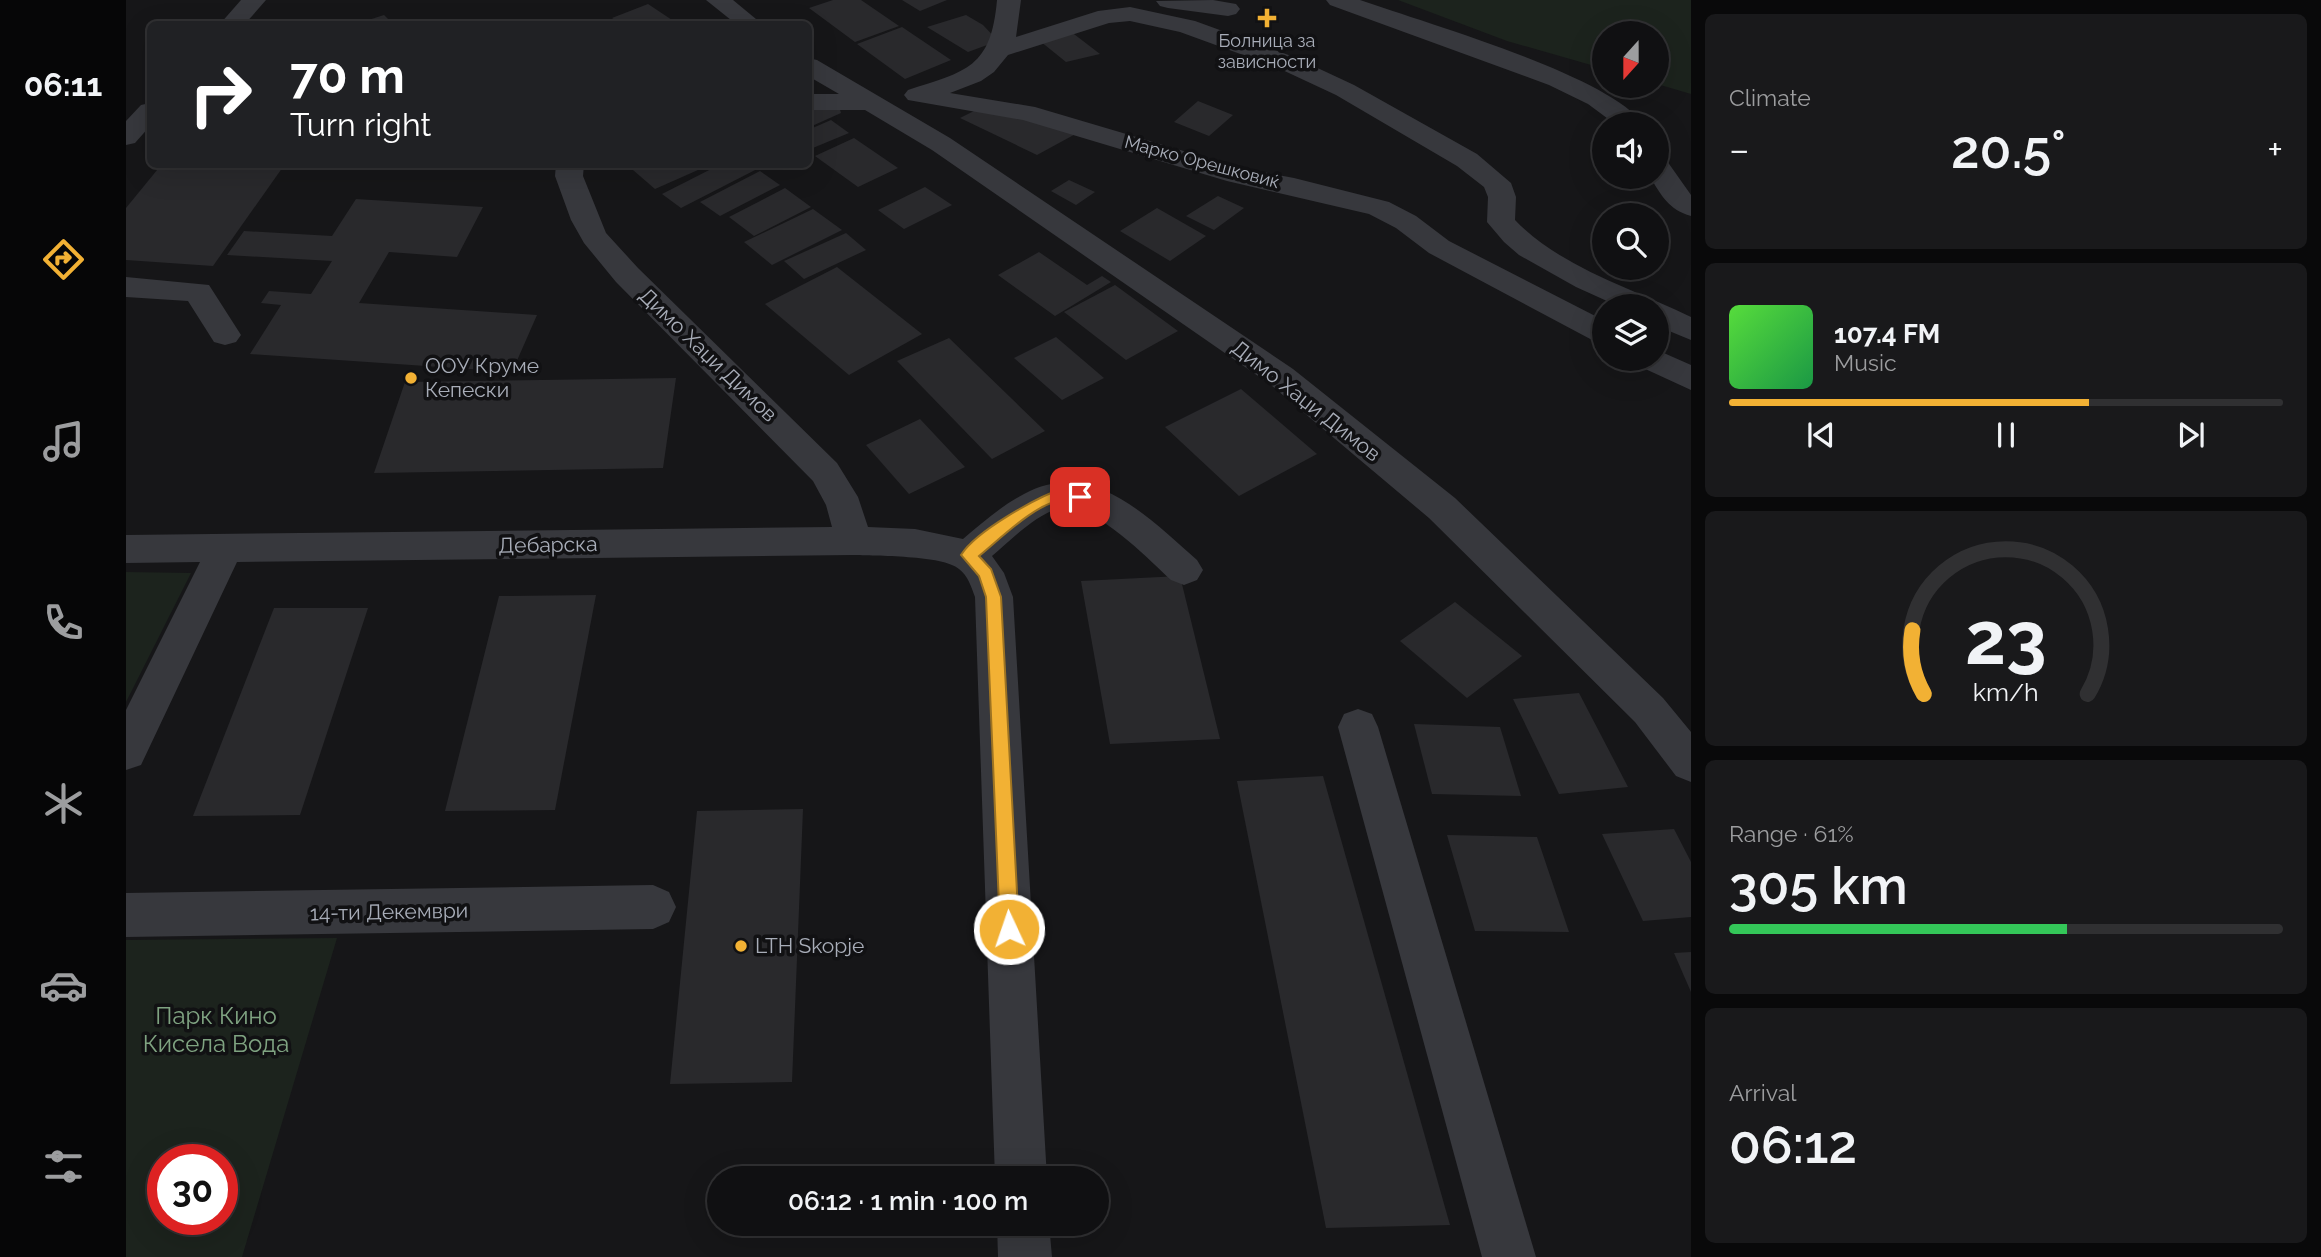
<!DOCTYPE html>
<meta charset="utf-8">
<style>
:root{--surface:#101012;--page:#19191b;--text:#f1f3f6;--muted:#9c9d9f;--line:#303032;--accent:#f2b134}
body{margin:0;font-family:Raleway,sans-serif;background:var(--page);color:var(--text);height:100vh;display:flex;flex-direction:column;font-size:26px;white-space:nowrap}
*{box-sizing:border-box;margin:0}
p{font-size:23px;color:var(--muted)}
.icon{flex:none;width:38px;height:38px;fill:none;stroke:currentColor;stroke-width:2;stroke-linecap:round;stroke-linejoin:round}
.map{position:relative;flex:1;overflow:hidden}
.details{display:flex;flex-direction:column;gap:14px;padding:14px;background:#09090a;width:630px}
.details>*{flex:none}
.guide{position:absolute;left:21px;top:21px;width:665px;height:147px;border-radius:10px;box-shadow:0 7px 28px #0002,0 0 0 2px var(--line);background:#202124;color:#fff;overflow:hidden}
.needle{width:46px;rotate:201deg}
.buttons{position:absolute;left:1466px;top:21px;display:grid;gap:14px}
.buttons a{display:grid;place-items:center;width:77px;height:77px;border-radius:50%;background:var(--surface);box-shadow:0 7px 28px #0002,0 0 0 2px var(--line);font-size:35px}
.speed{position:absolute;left:21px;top:1144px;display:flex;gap:14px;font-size:35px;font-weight:700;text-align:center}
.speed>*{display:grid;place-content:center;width:91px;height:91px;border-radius:50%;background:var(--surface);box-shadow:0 7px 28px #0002,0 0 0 2px var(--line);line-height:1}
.speed .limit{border:10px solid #d22;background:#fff;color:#111}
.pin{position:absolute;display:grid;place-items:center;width:60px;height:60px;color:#fff;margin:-30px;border-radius:14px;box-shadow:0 4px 10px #0006}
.me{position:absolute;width:77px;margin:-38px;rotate:357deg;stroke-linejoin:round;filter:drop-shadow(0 0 5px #0008)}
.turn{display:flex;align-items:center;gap:24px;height:147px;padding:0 28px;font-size:32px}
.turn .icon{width:91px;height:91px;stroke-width:2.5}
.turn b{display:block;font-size:49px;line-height:60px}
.big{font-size:52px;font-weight:600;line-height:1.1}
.details .tile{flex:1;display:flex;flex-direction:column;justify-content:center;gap:10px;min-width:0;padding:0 24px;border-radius:10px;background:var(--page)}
.details .dial{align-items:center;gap:0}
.dial svg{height:182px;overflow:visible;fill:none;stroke:var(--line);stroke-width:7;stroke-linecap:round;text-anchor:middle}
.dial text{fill:var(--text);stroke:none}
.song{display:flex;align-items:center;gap:21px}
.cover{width:84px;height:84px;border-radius:10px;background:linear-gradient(135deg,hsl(110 70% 55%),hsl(140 70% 35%))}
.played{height:7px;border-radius:4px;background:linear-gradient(90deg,var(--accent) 65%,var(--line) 65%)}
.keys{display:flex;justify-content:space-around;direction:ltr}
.heat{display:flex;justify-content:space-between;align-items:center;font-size:38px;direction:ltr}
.charge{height:10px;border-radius:5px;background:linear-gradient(90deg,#34c759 61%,var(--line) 0)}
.trip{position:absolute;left:581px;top:1166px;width:402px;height:70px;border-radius:35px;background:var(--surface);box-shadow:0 7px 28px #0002,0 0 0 2px var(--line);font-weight:600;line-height:70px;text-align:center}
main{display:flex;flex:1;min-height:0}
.menu{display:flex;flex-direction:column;width:126px;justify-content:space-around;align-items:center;background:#060607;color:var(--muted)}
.menu .icon{width:49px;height:49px}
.menu .current{color:var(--accent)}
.menu b{font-size:32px;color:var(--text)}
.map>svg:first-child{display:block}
.green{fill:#1c231d;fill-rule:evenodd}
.building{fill:#29292c}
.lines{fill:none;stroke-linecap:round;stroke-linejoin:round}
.minor{fill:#37383d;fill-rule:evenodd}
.route{fill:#f2b134;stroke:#9d7322;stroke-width:2}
.poi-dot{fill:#f2b134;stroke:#111113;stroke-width:2.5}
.labels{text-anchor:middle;stroke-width:7;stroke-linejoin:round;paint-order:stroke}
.far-poi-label{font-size:18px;fill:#a8adb8;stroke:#111113}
.far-street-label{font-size:18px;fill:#a8adb8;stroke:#111113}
.street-label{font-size:21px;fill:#a8adb8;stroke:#111113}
.poi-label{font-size:21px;fill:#a8adb8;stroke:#111113;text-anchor:start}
.near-park-label{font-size:24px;fill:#7fa381;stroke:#111113}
</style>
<main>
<nav class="menu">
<b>06:11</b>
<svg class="icon current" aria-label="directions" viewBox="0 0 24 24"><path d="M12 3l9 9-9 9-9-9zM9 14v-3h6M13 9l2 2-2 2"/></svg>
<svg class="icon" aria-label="music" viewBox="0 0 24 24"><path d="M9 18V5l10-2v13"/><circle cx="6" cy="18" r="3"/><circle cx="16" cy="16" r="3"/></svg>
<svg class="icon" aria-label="phone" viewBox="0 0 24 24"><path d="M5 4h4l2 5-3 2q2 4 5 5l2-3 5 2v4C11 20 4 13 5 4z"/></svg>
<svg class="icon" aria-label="climate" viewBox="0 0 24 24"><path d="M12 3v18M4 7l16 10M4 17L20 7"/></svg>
<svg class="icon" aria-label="car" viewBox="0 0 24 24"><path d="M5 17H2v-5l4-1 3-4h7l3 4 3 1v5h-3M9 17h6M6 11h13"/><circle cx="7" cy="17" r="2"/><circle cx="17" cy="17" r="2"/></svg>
<svg class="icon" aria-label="filters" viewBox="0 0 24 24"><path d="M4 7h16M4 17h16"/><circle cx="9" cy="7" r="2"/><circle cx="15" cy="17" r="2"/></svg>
</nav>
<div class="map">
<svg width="1565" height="1257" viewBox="0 0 1565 1257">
<rect width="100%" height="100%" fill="#161618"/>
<g class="green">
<path d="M1272 0H1565V94L1531 84V33H1479V69L1381 41Z"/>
<path d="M0 572 65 573 0 702Z"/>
<path d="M211 938 116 1257H0V940ZM37 1160H96V1220H37Z"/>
</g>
<g class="building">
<path d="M707 0H735L773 26 729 42 683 8Z"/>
<path d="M776 0H821L794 11Z"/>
<path d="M522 4 552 24H495L486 18Z"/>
<path d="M258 15 267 24H230Z"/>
<path d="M840 15 857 25 872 41 842 52 801 27Z"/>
<path d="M776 27 825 60 779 79 731 44Z"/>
<path d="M944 31 974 54 940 62 914 41Z"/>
<path d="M1072 101 1107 115 1083 136 1048 122Z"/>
<path d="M713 106 715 113 686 126 682 124V107Z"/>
<path d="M854 108 955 131 911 155 834 118Z"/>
<path d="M705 120 723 133 682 150V130Z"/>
<path d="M728 138 772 168 732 187 689 156Z"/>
<path d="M36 164H159L87 266 0 260V208Z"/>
<path d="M519 164H579L581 166 529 189 507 170Z"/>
<path d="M595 164H628L633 168 555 208 536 194Z"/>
<path d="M634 171 654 185 594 216 574 202Z"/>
<path d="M943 180 969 192 950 205 925 191Z"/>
<path d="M799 187 826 205 778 229 752 210Z"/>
<path d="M659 188 685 207 628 236 603 217Z"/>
<path d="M1092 196 1118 208 1088 230 1060 216Z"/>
<path d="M230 199 357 207 331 257 263 252 233 303 411 315 386 372 124 354 155 305 135 303 143 291 185 294 206 261 101 255 118 231 206 236Z"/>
<path d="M1031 208 1080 236 1044 261 994 231Z"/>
<path d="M687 209 716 230 646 265 618 242Z"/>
<path d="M720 233 740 250 678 279 658 261Z"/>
<path d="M913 252 961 285 976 276 985 282 929 316 872 275Z"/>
<path d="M711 267 796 334 723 375 639 304Z"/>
<path d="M989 285 1052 331 1000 360 938 312Z"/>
<path d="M930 337 978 378 936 400 888 358Z"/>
<path d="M823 338 919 431 866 459 771 361Z"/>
<path d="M550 378 537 468 248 473 279 382Z"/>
<path d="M1115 389 1191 454 1113 496 1039 427Z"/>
<path d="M794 419 839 467 783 494 740 445Z"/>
<path d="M1054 576 1094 739 984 744 955 581Z"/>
<path d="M470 595 429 810 319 811 373 596Z"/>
<path d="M1329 602 1396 656 1341 698 1274 641Z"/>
<path d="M148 608H242L174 815 67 816Z"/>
<path d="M1453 693 1502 787 1433 794 1387 699Z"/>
<path d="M1288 724 1374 727 1395 796 1306 794Z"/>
<path d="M1197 776 1324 1225 1200 1228 1111 781Z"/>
<path d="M677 809 666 1082 544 1084 571 811Z"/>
<path d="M1548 829 1565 862V917L1517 921 1476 834Z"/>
<path d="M1321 835 1411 837 1443 932 1349 931Z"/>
<path d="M1565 952V992L1548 953Z"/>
</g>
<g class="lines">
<g class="minor">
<path d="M115 0H140L119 24H94Z"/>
<path d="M580 0H607L636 24H610Z"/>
<path d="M871 0H895L890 37 972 11 1004 7 1069 21 1168 57 1228 85 1351 154 1385 183 1390 197 1389 220C1435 268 1508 289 1565 317V340L1531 326V306H1492L1450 287 1393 255 1378 242 1361 222 1362 197 1358 187 1331 166 1210 95 1150 67 1054 32 1004 21 983 23 882 55 868 72 855 81 824 93 909 107 1115 168 1168 178 1263 202 1290 216 1323 241 1479 321V344L1468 341 1303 253 1270 228 1243 214 1101 181 897 120 782 100 778 95 782 90C841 71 865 68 871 0Z"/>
<path d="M1087 0 1110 4 1114 9 1110 14 1102 16 1042 8 1034 6 1030 1Z"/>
<path d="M1200 0H1234C1296 22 1483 75 1517 124H1489L1462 104 1423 85 1204 5Z"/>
<path d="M682 58 691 60 824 138 1167 369 1329 498 1537 698 1565 732V782L1550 776 1509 722 1303 518 1145 385 806 150 739 110H682V94H713L682 76Z"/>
<path d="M24 103V126L9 143 0 145V121L15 105Z"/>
<path d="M1531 159 1541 161 1565 195V216C1543 210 1535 195 1524 177H1531Z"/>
<path d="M430 164H458L457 176 480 233 512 268 711 463 732 497 742 527 789 529 837 539C856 523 875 506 898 494 966 457 1023 518 1071 560L1077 570 1071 580 1058 585 1045 580C1023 560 965 499 933 508 908 516 885 540 866 556L878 573 887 597 921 1178H869L849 597C845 586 842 576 833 569 817 555 749 556 726 555L111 562 15 765 0 770V710L74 562 0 563V535L706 527 700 505 687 481 490 282 458 243 445 220 429 176Z"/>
<path d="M0 277 83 285 115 335 110 342 99 345 88 342 62 301 0 297Z"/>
<path d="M1531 350 1565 365V390L1515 367 1510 359H1531Z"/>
<path d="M1232 709 1246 714 1252 727 1410 1257H1356L1212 727 1218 714Z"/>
<path d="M527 885 543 892 550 907 543 922 527 929 0 937V893Z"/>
<path d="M871 1223H923L926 1257H872Z"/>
</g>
</g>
<path class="route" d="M938 488 959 493 961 497 954 503C949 502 942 499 937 500 911 502 874 539 853 556L865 569 875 597 893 929 890 935 883 938 877 935 874 929 860 597 853 576 835 555C850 531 911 497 938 488Z"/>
<g class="poi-dot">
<path d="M1137.5 7.5h7v7h7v7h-7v7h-7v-7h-7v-7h7z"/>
<circle cx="285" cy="378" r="7"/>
<circle cx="615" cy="946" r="7"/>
</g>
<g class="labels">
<g class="far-poi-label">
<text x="1141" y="47">Болница за<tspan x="1141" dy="21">зависности</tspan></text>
</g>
<g class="far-street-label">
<text transform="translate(1076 162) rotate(15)" y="6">Марко Орешковиќ</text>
</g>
<g class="street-label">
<text transform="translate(582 355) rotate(44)" y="7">Димо Хаџи Димов</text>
<text transform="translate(1180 401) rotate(38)" y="7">Димо Хаџи Димов</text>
<text transform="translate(422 545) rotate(-1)" y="7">Дебарска</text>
<text transform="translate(263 912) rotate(-1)" y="7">14-ти Декември</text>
</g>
<g class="poi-label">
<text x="299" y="373">ООУ Круме<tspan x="299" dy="24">Кепески</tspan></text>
<text x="629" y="953">LTH Skopje</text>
</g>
<g class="near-park-label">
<text x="90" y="1024">Парк Кино<tspan x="90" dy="28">Кисела Вода</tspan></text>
</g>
</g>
</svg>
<div class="buttons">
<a><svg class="needle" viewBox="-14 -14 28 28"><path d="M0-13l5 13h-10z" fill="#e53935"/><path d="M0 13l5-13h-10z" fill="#9c9d9f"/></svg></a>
<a><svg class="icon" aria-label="sound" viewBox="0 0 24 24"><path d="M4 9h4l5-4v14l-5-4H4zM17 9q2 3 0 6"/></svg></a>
<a><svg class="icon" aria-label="search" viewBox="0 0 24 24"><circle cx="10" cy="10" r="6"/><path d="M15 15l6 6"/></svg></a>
<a><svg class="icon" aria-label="layers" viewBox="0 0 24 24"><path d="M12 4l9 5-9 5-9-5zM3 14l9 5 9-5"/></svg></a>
</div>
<div class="speed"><div class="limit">30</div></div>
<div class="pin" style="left:954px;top:497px;background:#d93025"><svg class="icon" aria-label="arrive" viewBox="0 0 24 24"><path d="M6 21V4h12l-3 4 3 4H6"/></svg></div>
<svg class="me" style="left:883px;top:929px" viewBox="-20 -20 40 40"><circle r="17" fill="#f2b134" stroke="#fff" stroke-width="3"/><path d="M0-11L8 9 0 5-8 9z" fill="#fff"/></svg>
<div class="trip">06:12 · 1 min · 100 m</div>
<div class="guide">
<div class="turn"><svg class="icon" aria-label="right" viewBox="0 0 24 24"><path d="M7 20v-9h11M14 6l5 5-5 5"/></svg><div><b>70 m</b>Turn right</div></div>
</div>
</div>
<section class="details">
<div class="tile"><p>Climate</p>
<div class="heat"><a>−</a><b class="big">20.5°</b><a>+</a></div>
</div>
<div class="tile">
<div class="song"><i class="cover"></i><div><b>107.4 FM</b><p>Music</p></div></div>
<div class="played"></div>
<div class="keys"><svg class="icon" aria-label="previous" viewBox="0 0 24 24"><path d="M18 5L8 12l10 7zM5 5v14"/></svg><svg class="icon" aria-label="pause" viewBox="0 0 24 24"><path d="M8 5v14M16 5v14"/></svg><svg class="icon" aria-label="next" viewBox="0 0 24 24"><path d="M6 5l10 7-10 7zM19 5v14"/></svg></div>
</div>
<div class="tile dial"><svg viewBox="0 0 100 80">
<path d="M14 69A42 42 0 1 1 86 69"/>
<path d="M14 69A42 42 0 0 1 9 41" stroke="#f2b134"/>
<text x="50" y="56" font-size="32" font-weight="700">23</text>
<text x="50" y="72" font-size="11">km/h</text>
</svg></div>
<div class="tile"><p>Range · 61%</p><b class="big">305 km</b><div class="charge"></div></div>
<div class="tile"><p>Arrival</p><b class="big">06:12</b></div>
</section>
</main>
